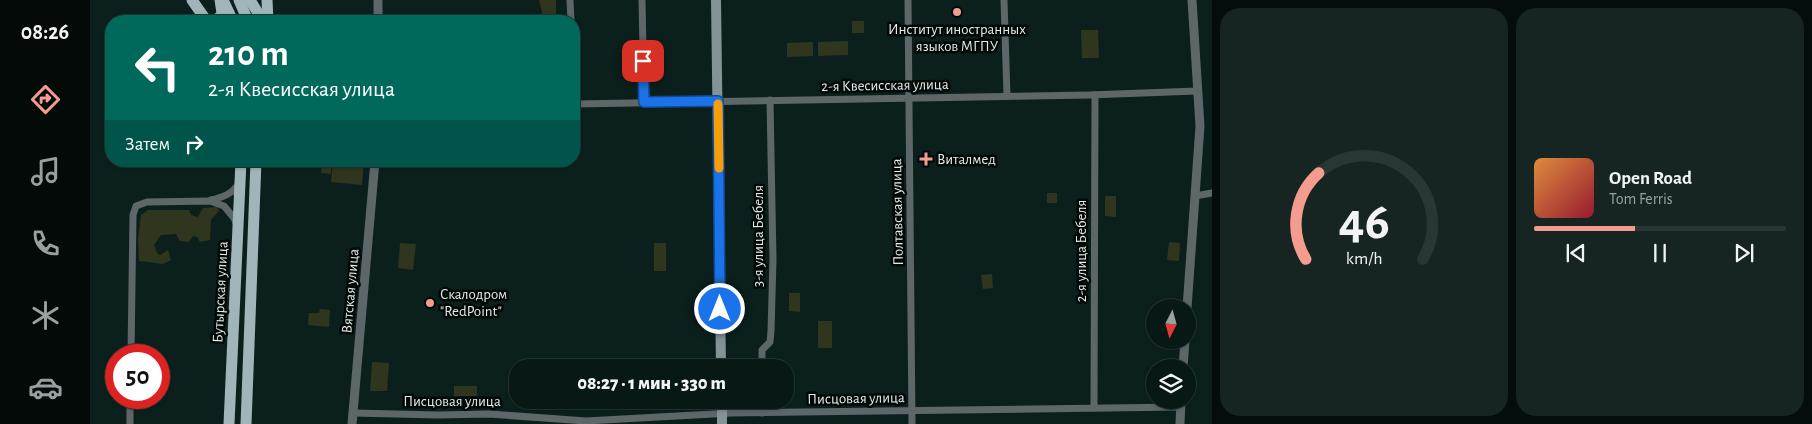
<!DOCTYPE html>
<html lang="ru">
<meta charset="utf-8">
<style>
:root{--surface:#081815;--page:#162522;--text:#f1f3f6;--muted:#98a0a0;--line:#293734;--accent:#f59c91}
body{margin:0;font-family:"Alegreya Sans",sans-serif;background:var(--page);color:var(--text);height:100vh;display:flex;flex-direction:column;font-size:19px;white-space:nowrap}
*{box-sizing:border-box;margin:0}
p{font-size:16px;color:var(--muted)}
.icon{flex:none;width:28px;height:28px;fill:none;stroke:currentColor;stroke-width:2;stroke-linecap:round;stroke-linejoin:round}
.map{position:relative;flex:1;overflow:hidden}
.panel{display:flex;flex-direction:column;gap:8px;padding:8px;background:#040d0c;width:600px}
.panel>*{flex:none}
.banner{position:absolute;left:15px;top:15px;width:475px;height:152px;border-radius:20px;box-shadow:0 1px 4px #0004,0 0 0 1px var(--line);background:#00695c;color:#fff;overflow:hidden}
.needle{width:32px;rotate:186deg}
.controls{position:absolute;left:1056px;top:299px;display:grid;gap:10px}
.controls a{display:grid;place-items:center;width:50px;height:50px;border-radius:50%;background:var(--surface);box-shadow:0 1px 4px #0004,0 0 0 1px var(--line);font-size:25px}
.speed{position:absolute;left:15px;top:344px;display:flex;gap:10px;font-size:25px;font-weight:700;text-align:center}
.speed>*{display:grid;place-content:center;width:65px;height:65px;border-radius:50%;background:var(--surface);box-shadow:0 1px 4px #0004,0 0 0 1px var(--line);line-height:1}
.speed .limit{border:8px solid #d22;background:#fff;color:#111}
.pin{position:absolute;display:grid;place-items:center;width:42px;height:42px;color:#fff;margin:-21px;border-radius:10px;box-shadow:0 2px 8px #0006}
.me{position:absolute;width:55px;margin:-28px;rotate:0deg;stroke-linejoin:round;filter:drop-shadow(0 0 4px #0008)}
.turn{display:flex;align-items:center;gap:18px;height:105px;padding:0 20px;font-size:22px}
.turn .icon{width:65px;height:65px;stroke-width:2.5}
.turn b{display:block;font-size:35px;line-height:42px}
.then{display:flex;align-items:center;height:48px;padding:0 20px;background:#0003;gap:10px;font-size:19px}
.panel .widget{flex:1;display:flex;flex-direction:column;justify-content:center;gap:8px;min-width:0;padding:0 18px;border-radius:20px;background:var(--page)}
.panel .dial{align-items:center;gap:0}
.dial svg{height:130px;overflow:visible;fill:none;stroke:var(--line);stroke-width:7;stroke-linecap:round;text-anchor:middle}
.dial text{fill:var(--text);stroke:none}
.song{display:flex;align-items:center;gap:15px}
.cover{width:60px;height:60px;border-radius:8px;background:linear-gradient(135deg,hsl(30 70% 55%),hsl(350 70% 35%))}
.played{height:5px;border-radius:2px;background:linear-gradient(90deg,var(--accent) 40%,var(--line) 40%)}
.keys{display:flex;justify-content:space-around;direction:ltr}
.panel .tiles{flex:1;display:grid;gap:8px;grid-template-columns:repeat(2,1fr)}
.trip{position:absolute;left:419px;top:359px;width:285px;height:50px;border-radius:20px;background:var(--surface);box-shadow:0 1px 4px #0004,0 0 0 1px var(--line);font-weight:800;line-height:50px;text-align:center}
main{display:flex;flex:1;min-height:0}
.tab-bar{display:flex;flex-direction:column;width:90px;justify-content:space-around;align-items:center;background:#030a08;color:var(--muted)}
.tab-bar .icon{width:35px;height:35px}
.tab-bar .current{color:var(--accent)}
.tab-bar b{font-size:22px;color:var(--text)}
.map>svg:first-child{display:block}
.green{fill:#30351d}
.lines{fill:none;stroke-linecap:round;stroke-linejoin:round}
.minor{stroke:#5d6769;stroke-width:7}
.tertiary{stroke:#5d6769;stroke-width:9}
.secondary{stroke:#839396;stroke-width:10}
.primary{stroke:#a0b5b9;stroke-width:11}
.route-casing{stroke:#114b97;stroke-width:12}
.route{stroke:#1a73e8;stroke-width:9}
.slow{stroke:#f59e0b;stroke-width:9}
.poi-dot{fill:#f59c91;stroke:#020806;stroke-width:2}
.labels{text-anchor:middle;stroke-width:5;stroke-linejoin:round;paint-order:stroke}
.poi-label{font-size:15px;fill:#e0ece9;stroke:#020806;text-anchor:start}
.street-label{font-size:15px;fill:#e0ece9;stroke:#020806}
</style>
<main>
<nav class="tab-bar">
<b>08:26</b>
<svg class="icon current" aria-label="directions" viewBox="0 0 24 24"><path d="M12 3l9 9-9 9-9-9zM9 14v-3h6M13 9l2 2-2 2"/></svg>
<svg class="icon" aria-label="music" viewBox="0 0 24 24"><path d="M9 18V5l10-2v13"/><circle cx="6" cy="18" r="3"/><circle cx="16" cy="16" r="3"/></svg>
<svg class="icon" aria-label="phone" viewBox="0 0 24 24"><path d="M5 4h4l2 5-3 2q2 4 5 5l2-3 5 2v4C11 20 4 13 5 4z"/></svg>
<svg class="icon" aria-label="climate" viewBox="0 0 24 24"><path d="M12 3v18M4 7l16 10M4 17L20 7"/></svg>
<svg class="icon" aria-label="car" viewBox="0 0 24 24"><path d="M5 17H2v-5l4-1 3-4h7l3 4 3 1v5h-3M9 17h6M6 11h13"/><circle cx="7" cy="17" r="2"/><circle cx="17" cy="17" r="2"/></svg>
</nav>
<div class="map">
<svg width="1122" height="424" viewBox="0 0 1122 424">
<rect width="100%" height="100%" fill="#0b201c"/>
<g class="green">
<path d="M449 0H466V21H454Z"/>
<rect x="762" y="21" width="12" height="12"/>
<path d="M991 30H1008L1009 58H992Z"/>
<path d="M758 41V55L728 56V42Z"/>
<path d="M723 42V56L697 57V43Z"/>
<path d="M232 161H242L241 174 231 173Z"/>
<path d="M243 161H274L272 185 241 182Z"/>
<rect x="957" y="193" width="10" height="10"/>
<path d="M1015 196H1026V217L1015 216Z"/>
<path d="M127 207 129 211 121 220 120 240 110 242 107 237 103 236 99 242 90 241 86 234 71 235 64 245 67 253 70 255 78 250 81 260 73 264 49 261 48 238 51 215 58 210H99L101 215 108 217 113 208Z"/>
<path d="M1079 242 1090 243 1089 261 1077 260Z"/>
<path d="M310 243 326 244 323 270 308 268Z"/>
<rect x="564" y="243" width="12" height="28"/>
<path d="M902 274 903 288 893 289 891 275Z"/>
<path d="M699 293H710V312L699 311Z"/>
<path d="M230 309 240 310 239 327 218 325 219 313H229Z"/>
<rect x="728" y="321" width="14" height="27"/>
<path d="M282 362 299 363 297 391H280Z"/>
<rect x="364" y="386" width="23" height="10"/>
</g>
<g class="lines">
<g class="minor">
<path d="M480 0 481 21"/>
<path d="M552 0 554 102"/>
<path d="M818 0 822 424"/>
<path d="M914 0 917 96"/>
<path d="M484 104 999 95 1107 91"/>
<path d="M1105 196 1122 193"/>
<path d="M121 200C133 197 143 194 149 183"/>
<path d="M41 355 43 215 46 206 57 202 120 201 134 206 144 218 146 223"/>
<path d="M672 368V350L680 342 681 331 683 260 680 100"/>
<path d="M1004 408 1005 95"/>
<path d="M263 413 348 415 399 414 496 421 641 413 1091 407"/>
<path d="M672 413V400"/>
<path d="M40 424V398"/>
</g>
<g class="tertiary">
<path d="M288 0V21"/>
<path d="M1097 308 1110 126 1102 0"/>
<path d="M1093 368 1095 340"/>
<path d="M262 424 285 161"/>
<path d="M1090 424 1091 400"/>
</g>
<g class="secondary">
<path d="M626 0 631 368"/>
<path d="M632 400V424"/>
</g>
<g class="primary">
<path d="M102 0 116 20C123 22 129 20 132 13L130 0"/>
<path d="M133 0 143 21"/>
<path d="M149 0 158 21"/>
<path d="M160 0 173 21"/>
<path d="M177 0 178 21"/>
<path d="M139 424 151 161"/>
<path d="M156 424 166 161"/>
</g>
</g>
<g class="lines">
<defs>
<path id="route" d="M553 61 554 102 628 101 630 309"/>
</defs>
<use href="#route" class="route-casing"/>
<use href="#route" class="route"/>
<path class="slow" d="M628 104 629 168"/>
</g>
<g class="poi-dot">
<circle cx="867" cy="12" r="5"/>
<path d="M833.5 151.5h5v5h5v5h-5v5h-5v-5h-5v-5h5z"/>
<circle cx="340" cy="303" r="5"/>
</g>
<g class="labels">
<g class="poi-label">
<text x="867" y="34" text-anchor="middle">Институт иностранных<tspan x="867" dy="17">языков МГПУ</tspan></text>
<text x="847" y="164">Виталмед</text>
<text x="350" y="299">Скалодром<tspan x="350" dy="17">"RedPoint"</tspan></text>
</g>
<g class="street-label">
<text transform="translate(795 85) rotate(-1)" y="5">2-я Квесисская улица</text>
<text transform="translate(807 212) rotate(-91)" y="5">Полтавская улица</text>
<text transform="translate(668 236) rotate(-90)" y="5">3-я улица Бебеля</text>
<text transform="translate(991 251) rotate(-90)" y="5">2-я улица Бебеля</text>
<text transform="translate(260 291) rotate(-85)" y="5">Вятская улица</text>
<text transform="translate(130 292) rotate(-87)" y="5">Бутырская улица</text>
<text transform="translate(766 398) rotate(-1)" y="5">Писцовая улица</text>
<text x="362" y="406">Писцовая улица</text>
</g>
</g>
</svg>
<div class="controls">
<a><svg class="needle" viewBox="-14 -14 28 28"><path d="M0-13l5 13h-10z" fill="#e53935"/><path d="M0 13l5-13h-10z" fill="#98a0a0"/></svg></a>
<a><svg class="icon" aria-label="layers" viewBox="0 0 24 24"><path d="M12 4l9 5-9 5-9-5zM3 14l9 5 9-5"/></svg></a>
</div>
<div class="speed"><div class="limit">50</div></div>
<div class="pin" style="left:553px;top:61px;background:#d93025"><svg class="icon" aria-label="arrive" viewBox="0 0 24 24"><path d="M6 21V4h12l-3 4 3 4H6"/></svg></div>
<svg class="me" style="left:630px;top:309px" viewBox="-20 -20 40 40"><circle r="17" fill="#1a73e8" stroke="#fff" stroke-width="3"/><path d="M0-11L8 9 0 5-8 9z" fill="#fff"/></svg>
<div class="trip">08:27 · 1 мин · 330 m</div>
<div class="banner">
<div class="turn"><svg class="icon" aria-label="left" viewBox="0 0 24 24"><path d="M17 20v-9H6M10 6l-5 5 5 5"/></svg><div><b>210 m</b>2-я Квесисская улица</div></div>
<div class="then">Затем<svg class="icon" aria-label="right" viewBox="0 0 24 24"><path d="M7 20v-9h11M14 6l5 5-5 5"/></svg></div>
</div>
</div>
<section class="panel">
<div class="tiles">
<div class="widget dial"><svg viewBox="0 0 100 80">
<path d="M14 69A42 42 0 1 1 86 69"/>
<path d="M14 69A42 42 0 0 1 22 16" stroke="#f59c91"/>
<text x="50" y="56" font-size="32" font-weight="700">46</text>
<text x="50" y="72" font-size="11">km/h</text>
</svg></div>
<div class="widget">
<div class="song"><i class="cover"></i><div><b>Open Road</b><p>Tom Ferris</p></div></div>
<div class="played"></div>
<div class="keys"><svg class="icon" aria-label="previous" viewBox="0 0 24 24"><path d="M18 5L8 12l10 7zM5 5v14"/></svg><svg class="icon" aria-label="pause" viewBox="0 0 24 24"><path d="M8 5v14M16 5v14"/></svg><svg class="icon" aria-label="next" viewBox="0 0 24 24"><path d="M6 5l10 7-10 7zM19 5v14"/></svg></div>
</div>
</div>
</section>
</main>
